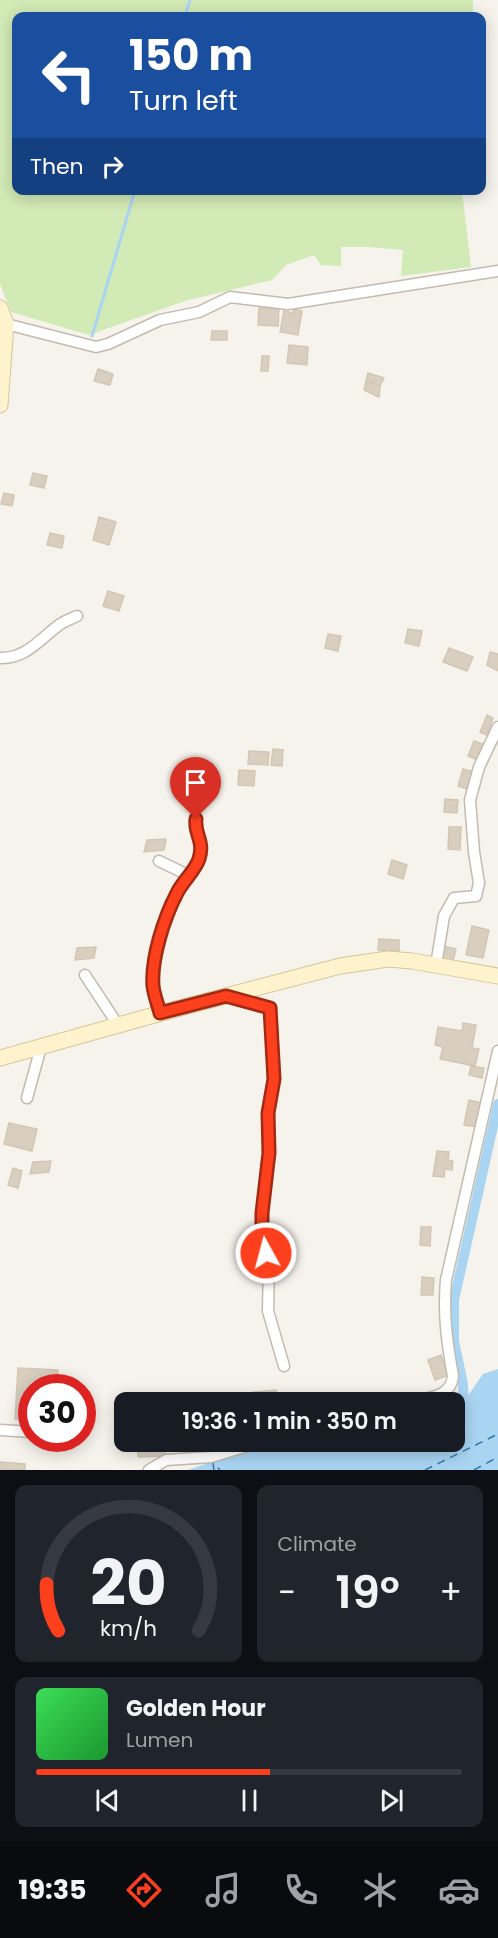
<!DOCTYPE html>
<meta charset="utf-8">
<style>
:root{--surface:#171b24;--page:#20242c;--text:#f1f3f6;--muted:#9ea1a6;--line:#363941;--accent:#fc3f1d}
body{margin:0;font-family:Poppins,sans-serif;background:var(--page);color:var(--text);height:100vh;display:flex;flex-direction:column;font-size:22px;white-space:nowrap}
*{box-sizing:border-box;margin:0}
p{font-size:20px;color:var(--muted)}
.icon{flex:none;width:33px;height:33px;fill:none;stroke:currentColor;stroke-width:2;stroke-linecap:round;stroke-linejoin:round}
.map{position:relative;height:1470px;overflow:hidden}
.sheet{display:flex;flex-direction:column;gap:15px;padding:15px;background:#0d0f14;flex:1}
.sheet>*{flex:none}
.hud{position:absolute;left:12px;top:12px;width:474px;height:183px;border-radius:12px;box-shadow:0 3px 15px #0003;background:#1a4fa0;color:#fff;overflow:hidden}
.speed{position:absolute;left:18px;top:1374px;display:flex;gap:12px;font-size:30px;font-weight:700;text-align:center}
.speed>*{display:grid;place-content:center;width:78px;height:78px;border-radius:50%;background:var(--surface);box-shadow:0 3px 15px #0003;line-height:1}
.speed .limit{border:9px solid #d22;background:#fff;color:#111}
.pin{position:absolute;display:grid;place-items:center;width:51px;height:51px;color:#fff;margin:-62px -26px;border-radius:50% 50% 50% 0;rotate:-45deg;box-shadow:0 0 6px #0007}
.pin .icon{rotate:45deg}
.me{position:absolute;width:66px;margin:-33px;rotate:353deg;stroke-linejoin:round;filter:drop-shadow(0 0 4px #0008)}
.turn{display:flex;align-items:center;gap:21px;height:126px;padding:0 18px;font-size:27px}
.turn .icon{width:78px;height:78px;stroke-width:2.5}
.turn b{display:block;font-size:42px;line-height:51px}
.then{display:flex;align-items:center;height:57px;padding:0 18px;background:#0003;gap:12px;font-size:22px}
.big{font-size:45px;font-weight:600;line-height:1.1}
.sheet .tile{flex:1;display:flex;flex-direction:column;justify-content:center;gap:9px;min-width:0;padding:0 21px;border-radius:12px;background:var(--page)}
.sheet .dial{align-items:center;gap:0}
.dial svg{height:156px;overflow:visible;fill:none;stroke:var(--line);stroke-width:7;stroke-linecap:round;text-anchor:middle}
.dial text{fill:var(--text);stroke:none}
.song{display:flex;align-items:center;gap:18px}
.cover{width:72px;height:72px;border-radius:9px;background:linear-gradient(135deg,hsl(130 70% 55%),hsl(130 70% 35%))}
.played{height:6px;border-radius:3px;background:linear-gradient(90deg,var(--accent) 55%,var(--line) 55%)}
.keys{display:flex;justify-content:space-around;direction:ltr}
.heat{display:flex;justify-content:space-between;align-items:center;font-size:33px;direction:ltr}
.sheet .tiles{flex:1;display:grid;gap:15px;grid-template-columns:1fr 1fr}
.tile:last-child{grid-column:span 2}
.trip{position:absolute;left:114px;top:1392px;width:351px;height:60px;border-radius:12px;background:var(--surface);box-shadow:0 3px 15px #0003;font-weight:600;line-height:60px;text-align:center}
.menu{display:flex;height:96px;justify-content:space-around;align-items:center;background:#090b0e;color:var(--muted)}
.menu .icon{width:42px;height:42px}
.menu .selected{color:var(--accent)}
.menu b{font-size:27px;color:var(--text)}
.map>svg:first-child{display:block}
.green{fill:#d2eab5}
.water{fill:#a9d4f2}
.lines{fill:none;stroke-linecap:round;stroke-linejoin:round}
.stream{stroke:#a9d4f2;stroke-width:3}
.canal{stroke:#a9d4f2;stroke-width:10}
.ferry{stroke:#2e7ab2;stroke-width:1.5;stroke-dasharray:8 6;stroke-linecap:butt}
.building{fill:#d8cfc1;stroke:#d3c7b4;stroke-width:1.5}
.minor-casing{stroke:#c2bbae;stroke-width:13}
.secondary-casing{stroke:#d6c79b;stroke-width:17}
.minor{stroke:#fff;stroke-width:10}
.secondary{stroke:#fff3cd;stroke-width:15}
.route-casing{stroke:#a42913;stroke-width:15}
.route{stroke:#fc3f1d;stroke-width:10}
</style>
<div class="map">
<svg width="498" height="1470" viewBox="0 0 498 1470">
<rect width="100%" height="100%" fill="#f6f3ec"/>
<path class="green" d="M0 0H473V16H16V190L462 191 471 267 401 276 403 250 368 247H341V266L321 265 314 255 286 265 272 280 185 301 89 335 11 312 0 284Z"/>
<path class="water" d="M498 1369V1470H188L272 1442H454V1402H441L467 1397 483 1374Z"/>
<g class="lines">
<g class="stream">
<path d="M185 16 190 0"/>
<path d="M92 336 135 190"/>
</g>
<path class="canal" d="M464 1412 463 1384 454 1341V1300L498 1104"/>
<g class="ferry">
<path d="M214 1470 213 1463 220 1470"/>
<path d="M425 1470 498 1434"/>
<path d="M474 1470 498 1457"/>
</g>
</g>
<g class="building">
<path d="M259 308 279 309 278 326 258 325Z"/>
<path d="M294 309 302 311 298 335 280 332 284 311 293 313Z"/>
<path d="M212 331H227V340H211Z"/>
<path d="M289 345 308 347 307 365 287 363Z"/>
<path d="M262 356H269L268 371H261Z"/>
<path d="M98 369 113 374 110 385 94 381Z"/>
<path d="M368 373 384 378 380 386 366 381Z"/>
<path d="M366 381 380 386 379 397 364 390Z"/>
<path d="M33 473 47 476 44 488 30 485Z"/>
<path d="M4 493 14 495 12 506 1 504Z"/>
<path d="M99 517 116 522 109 545 93 540Z"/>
<path d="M50 533 64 536 62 548 47 545Z"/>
<path d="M108 591 124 596 119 611 103 606Z"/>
<path d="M408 629 422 631 419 646 405 643Z"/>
<path d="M328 634 341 636 338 651 325 648Z"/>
<path d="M449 648 473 657 467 671 443 662Z"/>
<path d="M490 652 498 654V671L487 665Z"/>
<path d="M487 715 493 718 487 735 480 732Z"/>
<path d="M474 741 483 744 478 760 468 756Z"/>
<path d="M273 749 283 750 282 766 271 765Z"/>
<path d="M249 751 269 752 268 765 248 764Z"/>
<path d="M463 769 475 772 470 790 458 786Z"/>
<path d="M239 770 255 771 254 786 238 785Z"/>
<path d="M445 799 458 800 457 813 444 812Z"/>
<path d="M449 827H461L460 850 448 849Z"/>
<path d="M166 839 164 850 144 852 147 840Z"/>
<path d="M392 860 407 865 403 879 388 874Z"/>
<path d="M472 926 489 930 483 958 466 955Z"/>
<path d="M379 939 399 940V951L378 950Z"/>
<path d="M443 946 456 949 453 961 440 958Z"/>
<path d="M96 947 94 958 75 960 77 948Z"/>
<path d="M463 1023 476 1025 472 1048 479 1049 475 1066 440 1059 443 1047 435 1045 438 1027 462 1031Z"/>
<path d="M471 1066 484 1068 482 1078 469 1075Z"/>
<path d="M469 1100 483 1103 478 1127 464 1125Z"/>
<path d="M9 1123 37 1129 32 1151 4 1144Z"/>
<path d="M437 1151 449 1152 448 1160 453 1161 452 1170 445 1169 444 1177 433 1176Z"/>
<path d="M51 1161 49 1172 30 1174 33 1162Z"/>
<path d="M13 1168 22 1171 18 1188 8 1185Z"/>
<path d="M421 1227H431L430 1246 420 1245Z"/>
<path d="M422 1277 434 1278 433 1295H421Z"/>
<path d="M441 1355 449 1375 435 1380 428 1360Z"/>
<path d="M18 1368 58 1370 57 1388H32V1420L15 1419Z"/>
<path d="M276 1390 278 1402H254L253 1392Z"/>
<path d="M138 1442H165V1456L138 1457Z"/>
<path d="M198 1442H222V1448L199 1450Z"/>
<path d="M0 1462 25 1464V1470H0Z"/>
</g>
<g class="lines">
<defs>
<g id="minor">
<path d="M6 324 96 347 108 344 160 320 199 312 230 297 288 304 498 271"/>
<path d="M0 658C26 659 40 639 59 625 64 621 71 619 77 616"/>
<path d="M159 861 188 875"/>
<path d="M436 965 444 916 454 898 476 896 479 883 474 852 470 800 479 767 498 727"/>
<path d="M85 975 118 1025"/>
<path d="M227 996 271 1008 274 1079 268 1113 269 1153 262 1213V1242L269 1264 268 1311 284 1366"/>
<path d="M160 1013 153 988V974L157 951 163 929 176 894 197 865 199 858 200 840 195 828 196 819"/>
<path d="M27 1098 41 1047"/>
<path d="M409 1402C426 1398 451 1398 453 1376 447 1343 443 1315 446 1280L498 1051"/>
<path d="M0 1430 32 1432"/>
<path d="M149 1470 166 1460 211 1457 260 1442"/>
</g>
<g id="secondary">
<path d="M0 308 6 324 0 405"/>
<path d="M0 1058 176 1009 340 966 388 959 412 961 498 976"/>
</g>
</defs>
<use href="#minor" class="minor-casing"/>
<use href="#secondary" class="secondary-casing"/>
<use href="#minor" class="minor"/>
<use href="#secondary" class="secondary"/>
</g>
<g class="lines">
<defs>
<path id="route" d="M196 819C194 835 205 841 199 859 195 871 183 881 177 893 164 918 151 958 153 986 154 995 158 1005 160 1013L226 996 270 1008 274 1079 268 1113 269 1153 262 1213V1242L266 1253"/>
</defs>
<use href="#route" class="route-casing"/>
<use href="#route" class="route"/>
</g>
</svg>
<div class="speed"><div class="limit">30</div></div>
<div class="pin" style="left:196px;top:819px;background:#d93025"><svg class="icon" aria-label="arrive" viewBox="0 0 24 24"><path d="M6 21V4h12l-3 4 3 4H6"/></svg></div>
<svg class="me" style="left:266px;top:1253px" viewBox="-20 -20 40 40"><circle r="17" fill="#fc3f1d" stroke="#fff" stroke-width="3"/><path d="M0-11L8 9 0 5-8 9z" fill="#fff"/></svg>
<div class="trip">19:36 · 1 min · 350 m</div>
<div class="hud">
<div class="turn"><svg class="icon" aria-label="left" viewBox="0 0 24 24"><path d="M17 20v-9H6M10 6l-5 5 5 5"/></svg><div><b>150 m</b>Turn left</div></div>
<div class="then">Then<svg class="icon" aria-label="right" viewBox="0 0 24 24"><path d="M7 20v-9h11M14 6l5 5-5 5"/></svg></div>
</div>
</div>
<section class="sheet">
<div class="tiles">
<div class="tile dial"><svg viewBox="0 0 100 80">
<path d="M14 69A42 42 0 1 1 86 69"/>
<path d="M14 69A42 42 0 0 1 8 45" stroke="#fc3f1d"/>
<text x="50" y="56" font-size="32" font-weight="700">20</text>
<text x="50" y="72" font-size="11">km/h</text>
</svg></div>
<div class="tile"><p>Climate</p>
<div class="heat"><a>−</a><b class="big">19°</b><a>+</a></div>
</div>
<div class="tile">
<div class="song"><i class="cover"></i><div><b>Golden Hour</b><p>Lumen</p></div></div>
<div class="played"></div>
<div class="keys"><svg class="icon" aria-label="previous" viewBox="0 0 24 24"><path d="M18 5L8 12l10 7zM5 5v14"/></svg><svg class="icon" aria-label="pause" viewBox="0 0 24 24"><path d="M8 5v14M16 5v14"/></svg><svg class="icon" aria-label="next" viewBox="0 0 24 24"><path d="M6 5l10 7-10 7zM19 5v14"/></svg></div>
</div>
</div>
</section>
<nav class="menu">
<b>19:35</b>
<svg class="icon selected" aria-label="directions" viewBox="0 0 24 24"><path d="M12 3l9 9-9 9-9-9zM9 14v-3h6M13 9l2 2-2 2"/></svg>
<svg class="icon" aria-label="music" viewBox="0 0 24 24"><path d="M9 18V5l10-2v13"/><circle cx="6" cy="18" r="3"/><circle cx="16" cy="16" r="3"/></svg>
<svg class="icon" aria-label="phone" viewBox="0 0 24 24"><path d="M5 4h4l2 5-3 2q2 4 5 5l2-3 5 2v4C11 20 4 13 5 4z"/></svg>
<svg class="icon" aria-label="climate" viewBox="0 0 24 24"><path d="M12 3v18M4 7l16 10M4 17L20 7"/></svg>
<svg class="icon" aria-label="car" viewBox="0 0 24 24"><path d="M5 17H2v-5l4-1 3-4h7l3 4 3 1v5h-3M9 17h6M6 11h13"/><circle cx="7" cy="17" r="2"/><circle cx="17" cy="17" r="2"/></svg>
</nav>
